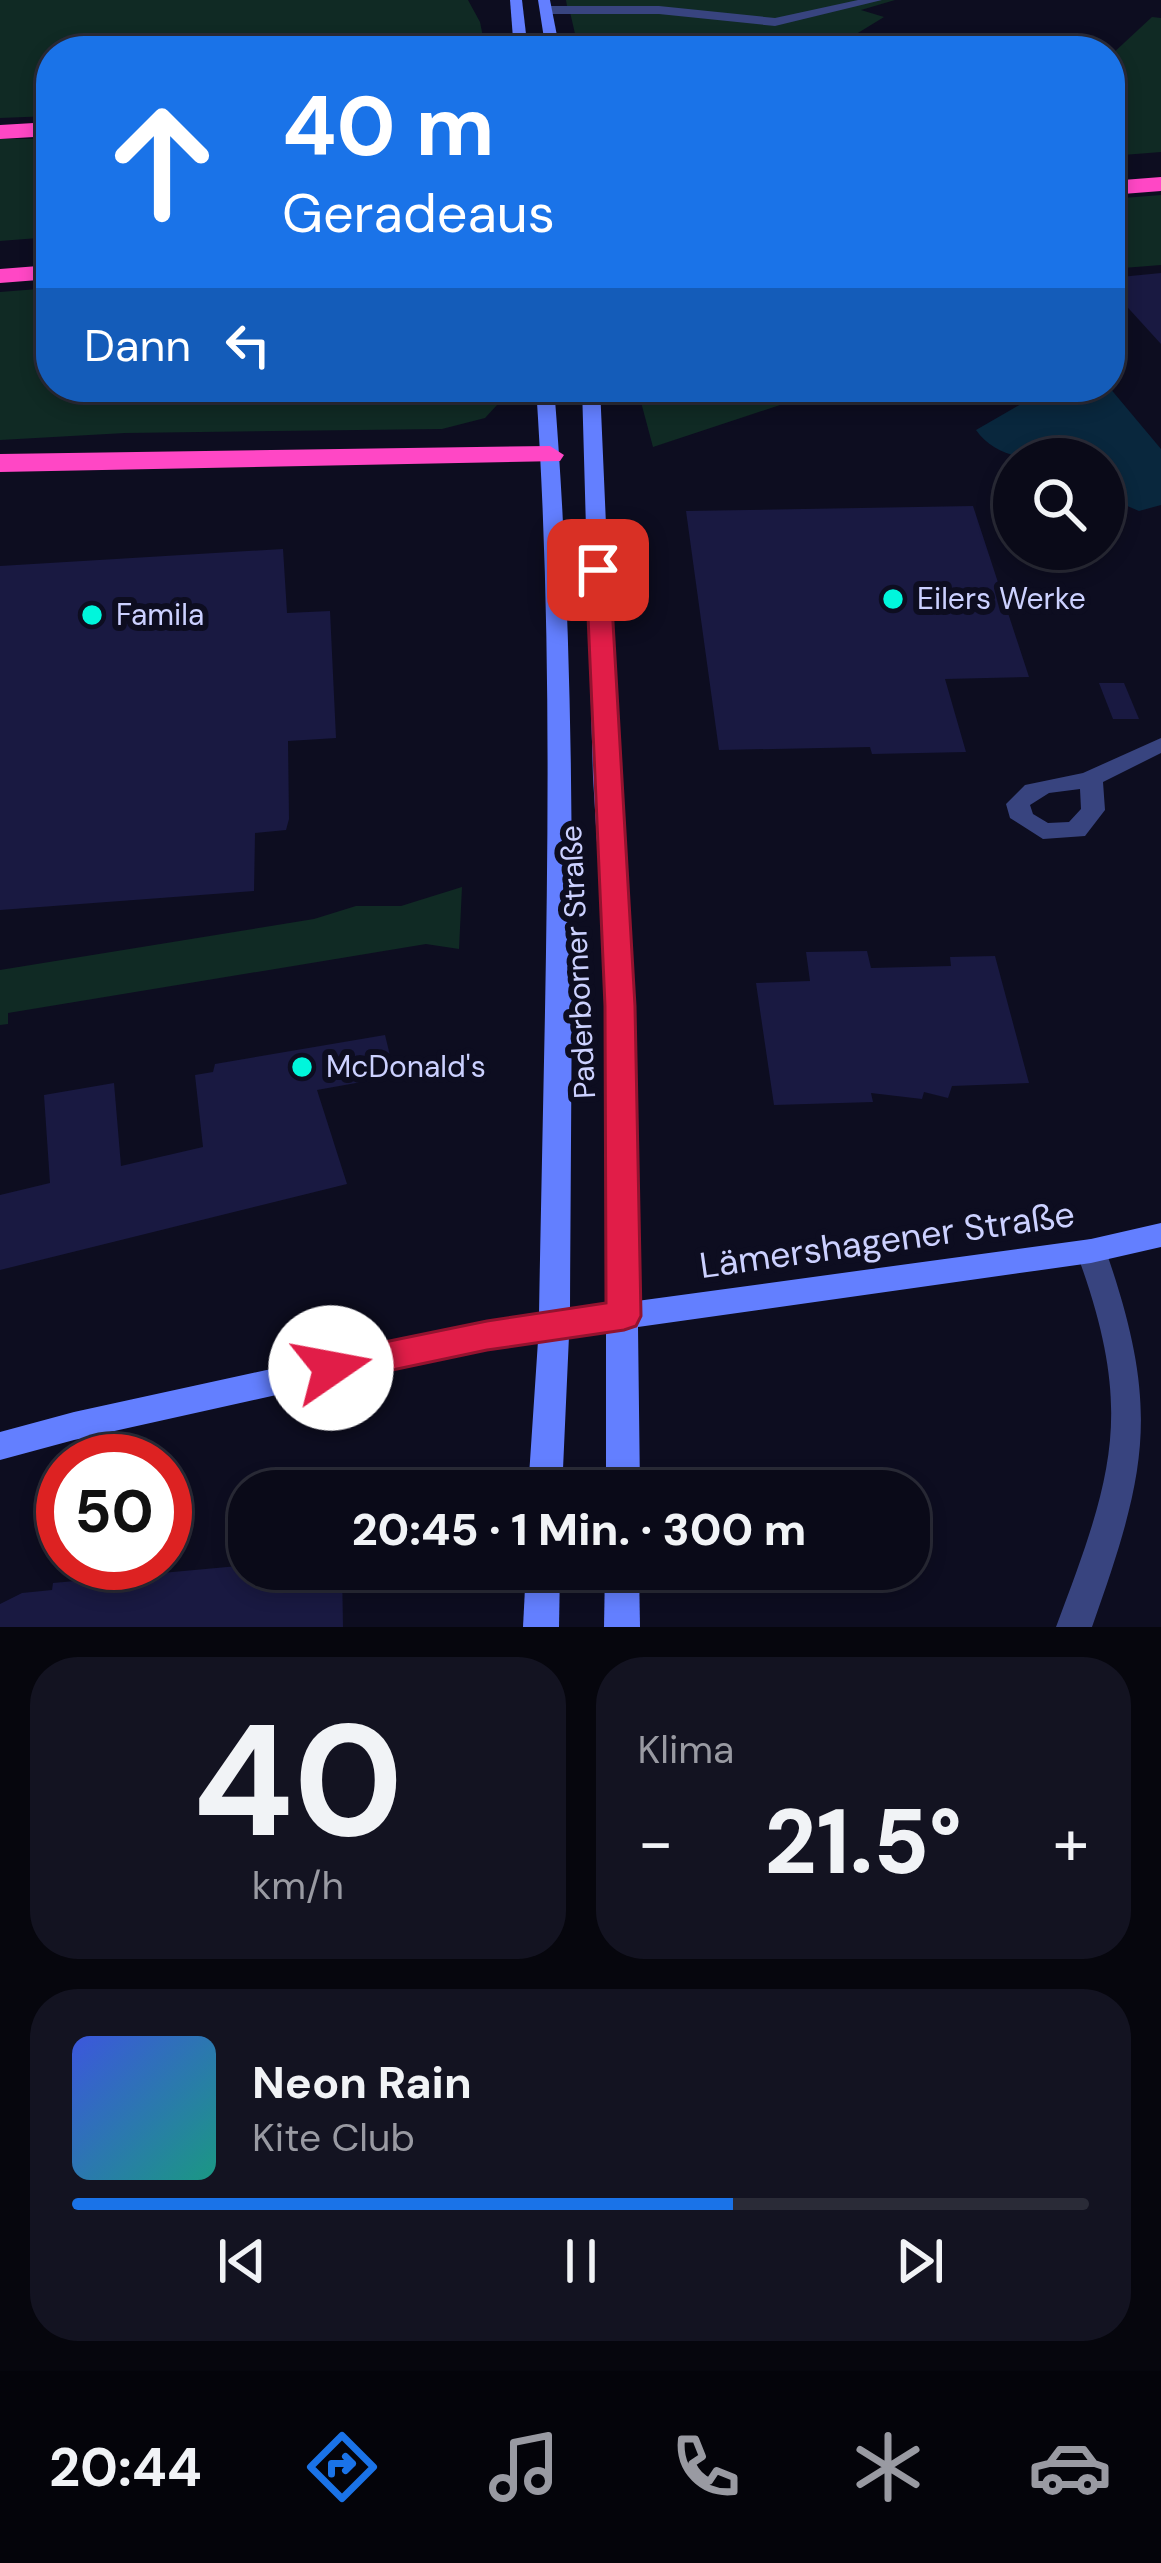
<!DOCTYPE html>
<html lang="de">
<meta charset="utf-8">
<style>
:root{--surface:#0a0a18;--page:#131321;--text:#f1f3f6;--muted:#999aa2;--line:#2a2b37;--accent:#1a73e8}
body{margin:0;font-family:"DM Sans",sans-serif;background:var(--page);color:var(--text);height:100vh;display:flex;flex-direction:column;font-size:45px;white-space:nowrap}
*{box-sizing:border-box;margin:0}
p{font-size:39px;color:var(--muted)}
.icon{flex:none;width:66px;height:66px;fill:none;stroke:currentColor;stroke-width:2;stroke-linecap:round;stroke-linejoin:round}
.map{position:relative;height:1627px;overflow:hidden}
.drawer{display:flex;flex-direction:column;gap:30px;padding:30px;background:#06060d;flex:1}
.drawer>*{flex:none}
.guide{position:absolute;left:36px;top:36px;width:1089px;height:366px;border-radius:48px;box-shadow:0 6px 18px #0003,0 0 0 3px var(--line);background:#1a73e8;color:#fff;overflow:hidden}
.fabs{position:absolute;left:993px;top:438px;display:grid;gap:24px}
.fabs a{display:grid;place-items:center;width:132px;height:132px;border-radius:50%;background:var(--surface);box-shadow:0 6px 18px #0003,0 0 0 3px var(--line);font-size:60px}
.speed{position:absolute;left:36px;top:1434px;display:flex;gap:24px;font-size:60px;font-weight:700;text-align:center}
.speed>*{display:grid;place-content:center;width:156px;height:156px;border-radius:50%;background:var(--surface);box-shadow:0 6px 18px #0003,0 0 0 3px var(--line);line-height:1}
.speed .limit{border:18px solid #d22;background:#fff;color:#111}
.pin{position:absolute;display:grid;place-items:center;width:102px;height:102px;color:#fff;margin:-51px;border-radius:24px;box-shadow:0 6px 18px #0006}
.me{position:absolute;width:132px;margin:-66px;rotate:78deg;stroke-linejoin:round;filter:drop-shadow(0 0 9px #0008)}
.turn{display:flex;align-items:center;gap:42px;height:252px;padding:0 48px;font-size:54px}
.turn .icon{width:156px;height:156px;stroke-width:2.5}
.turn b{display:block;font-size:84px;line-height:102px}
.then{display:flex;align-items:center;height:114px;padding:0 48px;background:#0003;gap:24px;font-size:45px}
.big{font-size:90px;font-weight:800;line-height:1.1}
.drawer .tile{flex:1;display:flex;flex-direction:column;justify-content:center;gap:18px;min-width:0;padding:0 42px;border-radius:48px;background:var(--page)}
.drawer .dial{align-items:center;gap:0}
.dial b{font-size:156px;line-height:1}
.song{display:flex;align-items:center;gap:36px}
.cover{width:144px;height:144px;border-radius:18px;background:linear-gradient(135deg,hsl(230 70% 55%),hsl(170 70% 35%))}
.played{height:12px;border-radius:6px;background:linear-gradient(90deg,var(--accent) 65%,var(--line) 65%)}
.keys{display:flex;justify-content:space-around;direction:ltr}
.heat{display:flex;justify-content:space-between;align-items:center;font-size:66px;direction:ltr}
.drawer .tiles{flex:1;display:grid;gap:30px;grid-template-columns:1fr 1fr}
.tile:last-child{grid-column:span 2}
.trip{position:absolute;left:228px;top:1470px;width:702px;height:120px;border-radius:48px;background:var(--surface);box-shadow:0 6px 18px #0003,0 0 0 3px var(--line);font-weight:800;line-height:120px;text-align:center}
.tab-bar{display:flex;height:192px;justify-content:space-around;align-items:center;background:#04040a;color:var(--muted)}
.tab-bar .icon{width:84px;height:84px}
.tab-bar .selected{color:var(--accent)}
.tab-bar b{font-size:54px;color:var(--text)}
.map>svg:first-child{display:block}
.green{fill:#102a24}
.water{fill:#09273d}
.building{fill:#191941}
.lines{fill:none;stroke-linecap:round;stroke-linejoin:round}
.street{fill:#38447f;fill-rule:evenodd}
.secondary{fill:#637fff;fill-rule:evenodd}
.highway{fill:#ff47c5;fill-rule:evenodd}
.route{fill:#e11d48;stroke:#92132f;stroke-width:3}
.poi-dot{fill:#00f6dc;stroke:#0d0d20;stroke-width:4.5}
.labels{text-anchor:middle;stroke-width:12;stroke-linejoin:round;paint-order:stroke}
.poi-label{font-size:30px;fill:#ccd1ff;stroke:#0d0d20;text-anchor:start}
.street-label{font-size:30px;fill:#ccd1ff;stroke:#0d0d20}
.near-street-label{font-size:36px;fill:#ccd1ff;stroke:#0d0d20}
</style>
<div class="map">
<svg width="1161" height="1627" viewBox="0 0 1161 1627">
<rect width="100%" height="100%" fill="#0d0d20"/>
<g class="green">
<path d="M0 0H468L480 22 485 47 51 51V116L0 118Z"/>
<path d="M566 0H895L861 10 884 17 853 36 901 51 936 41 978 51H579L570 12 581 7 567 6Z"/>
<path d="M1152 17 1161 18V152L1110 156V56Z"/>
<path d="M0 139H51V237L0 241Z"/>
<path d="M1161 195V265L1110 269V199Z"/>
<path d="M51 288V387H509V392L485 418 442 429 125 433 0 440V292Z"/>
<path d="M637 387H784L804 397 653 447Z"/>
<path d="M462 887 459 949 426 944 8 1013V1024L0 1025V970L314 919 356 906H401Z"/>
</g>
<path class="water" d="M1034 387H1109L1161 449V505L1139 511 1104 496V459C1063 459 1003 469 976 430L1021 404 1026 391Z"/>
<g class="building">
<path d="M1161 273V344L1110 288V278Z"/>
<path d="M973 506 1029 677 945 679 966 752 872 754 870 747 719 750 686 511Z"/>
<path d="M283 549 287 613 330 611 336 738 288 741 289 819 286 830 255 833 254 891 0 910V566Z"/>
<path d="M1099 683H1124L1139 719H1113Z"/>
<path d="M867 951 871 968 951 966 950 957 995 956 1029 1083 952 1086 948 1098 924 1092 922 1099 871 1093 873 1102 774 1105 756 983 810 981 806 952Z"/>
<path d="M385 1035 395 1076 317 1090 347 1184 0 1270V1195L50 1183 44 1095 114 1083 121 1166 203 1147 195 1075 213 1072 215 1064Z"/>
<path d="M249 1565V1569H342L343 1627H0V1604L22 1593 52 1590 53 1583Z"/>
</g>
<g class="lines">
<g class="street">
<path d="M858 0H882L775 26 659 14H546L540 10 546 6H659L775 18Z"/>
<path d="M1161 738V753L1103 782 1105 810 1085 836 1043 839 1010 818 1006 804 1025 785 1083 773ZM1080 789 1081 809 1069 822 1048 823 1033 814 1030 805 1049 793Z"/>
<path d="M1091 1239 1102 1242 1106 1251C1161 1410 1147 1472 1092 1627H1056C1114 1473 1135 1411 1076 1251L1080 1242Z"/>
</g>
<g class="secondary">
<path d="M510 0H522L528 51H514Z"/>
<path d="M538 0H550L560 51H546Z"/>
<path d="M536 387H554C579 694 571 1003 570 1311L606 1306 607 1006 593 777 582 387H600L617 777 633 1006 637 1301 1091 1239 1161 1223V1247L1091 1263 638 1327 640 1491H606V1331L569 1336 562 1491H528L538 1341 487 1348 74 1440 0 1460V1432L74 1412 487 1322 539 1315C544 1006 557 696 536 387Z"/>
<path d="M526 1569H560L559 1627H523Z"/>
<path d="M605 1569H639L640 1627H604Z"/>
</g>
<g class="highway">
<path d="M51 122V136L0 139V125Z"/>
<path d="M1161 177V191L1110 195V181Z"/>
<path d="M51 265V279L0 283V269Z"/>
<path d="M550 446 564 455 560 461 0 472V454Z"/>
</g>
</g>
<path class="route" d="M598 563 610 570 635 1006 641 1316 636 1326 624 1330 487 1350 331 1383 318 1379 313 1368 318 1357 331 1353 487 1321 606 1303 605 1006 586 570Z"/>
<g class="poi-dot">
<circle cx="893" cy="599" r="12"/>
<circle cx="92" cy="615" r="12"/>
<circle cx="302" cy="1067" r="12"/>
</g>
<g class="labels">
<g class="poi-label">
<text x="917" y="609">Eilers Werke</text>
<text x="116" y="625">Famila</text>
<text x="326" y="1077">McDonald's</text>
</g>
<g class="street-label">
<text transform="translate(578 962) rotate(-93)" y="10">Paderborner Straße</text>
</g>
<g class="near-street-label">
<text transform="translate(887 1239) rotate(-8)" y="13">Lämershagener Straße</text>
</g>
</g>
</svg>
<div class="fabs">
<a><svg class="icon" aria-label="search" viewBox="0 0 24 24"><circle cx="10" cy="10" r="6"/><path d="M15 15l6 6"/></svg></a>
</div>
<div class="speed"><div class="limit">50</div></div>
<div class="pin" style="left:598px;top:570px;background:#d93025"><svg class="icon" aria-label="arrive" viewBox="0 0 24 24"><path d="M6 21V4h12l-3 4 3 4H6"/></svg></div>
<svg class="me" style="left:331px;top:1368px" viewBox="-20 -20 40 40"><circle r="19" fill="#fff"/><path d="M0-13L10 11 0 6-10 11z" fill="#e11d48"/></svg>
<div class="trip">20:45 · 1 Min. · 300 m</div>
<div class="guide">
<div class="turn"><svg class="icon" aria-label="ahead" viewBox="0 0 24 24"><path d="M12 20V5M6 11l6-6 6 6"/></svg><div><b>40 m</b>Geradeaus</div></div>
<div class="then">Dann<svg class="icon" aria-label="left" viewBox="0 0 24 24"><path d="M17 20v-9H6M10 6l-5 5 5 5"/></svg></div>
</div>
</div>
<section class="drawer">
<div class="tiles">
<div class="tile dial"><b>40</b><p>km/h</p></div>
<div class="tile"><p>Klima</p>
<div class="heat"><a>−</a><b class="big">21.5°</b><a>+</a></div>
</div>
<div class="tile">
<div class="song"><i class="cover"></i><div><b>Neon Rain</b><p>Kite Club</p></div></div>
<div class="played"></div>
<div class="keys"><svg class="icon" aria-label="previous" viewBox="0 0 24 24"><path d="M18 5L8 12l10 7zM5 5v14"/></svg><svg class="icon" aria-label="pause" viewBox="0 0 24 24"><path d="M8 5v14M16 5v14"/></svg><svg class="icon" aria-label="next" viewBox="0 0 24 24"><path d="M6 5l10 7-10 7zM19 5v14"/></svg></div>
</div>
</div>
</section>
<nav class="tab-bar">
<b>20:44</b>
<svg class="icon selected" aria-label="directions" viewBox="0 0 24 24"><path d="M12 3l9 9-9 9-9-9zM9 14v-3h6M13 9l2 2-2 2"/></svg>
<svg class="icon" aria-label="music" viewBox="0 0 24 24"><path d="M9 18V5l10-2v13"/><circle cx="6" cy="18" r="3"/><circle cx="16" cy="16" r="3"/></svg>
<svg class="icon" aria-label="phone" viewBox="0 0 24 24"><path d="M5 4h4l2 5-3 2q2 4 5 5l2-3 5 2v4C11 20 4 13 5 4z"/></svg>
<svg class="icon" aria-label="climate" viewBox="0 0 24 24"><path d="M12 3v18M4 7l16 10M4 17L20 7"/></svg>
<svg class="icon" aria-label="car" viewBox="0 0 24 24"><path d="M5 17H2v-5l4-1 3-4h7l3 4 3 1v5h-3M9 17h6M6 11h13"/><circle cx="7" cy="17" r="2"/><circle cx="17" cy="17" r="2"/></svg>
</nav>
